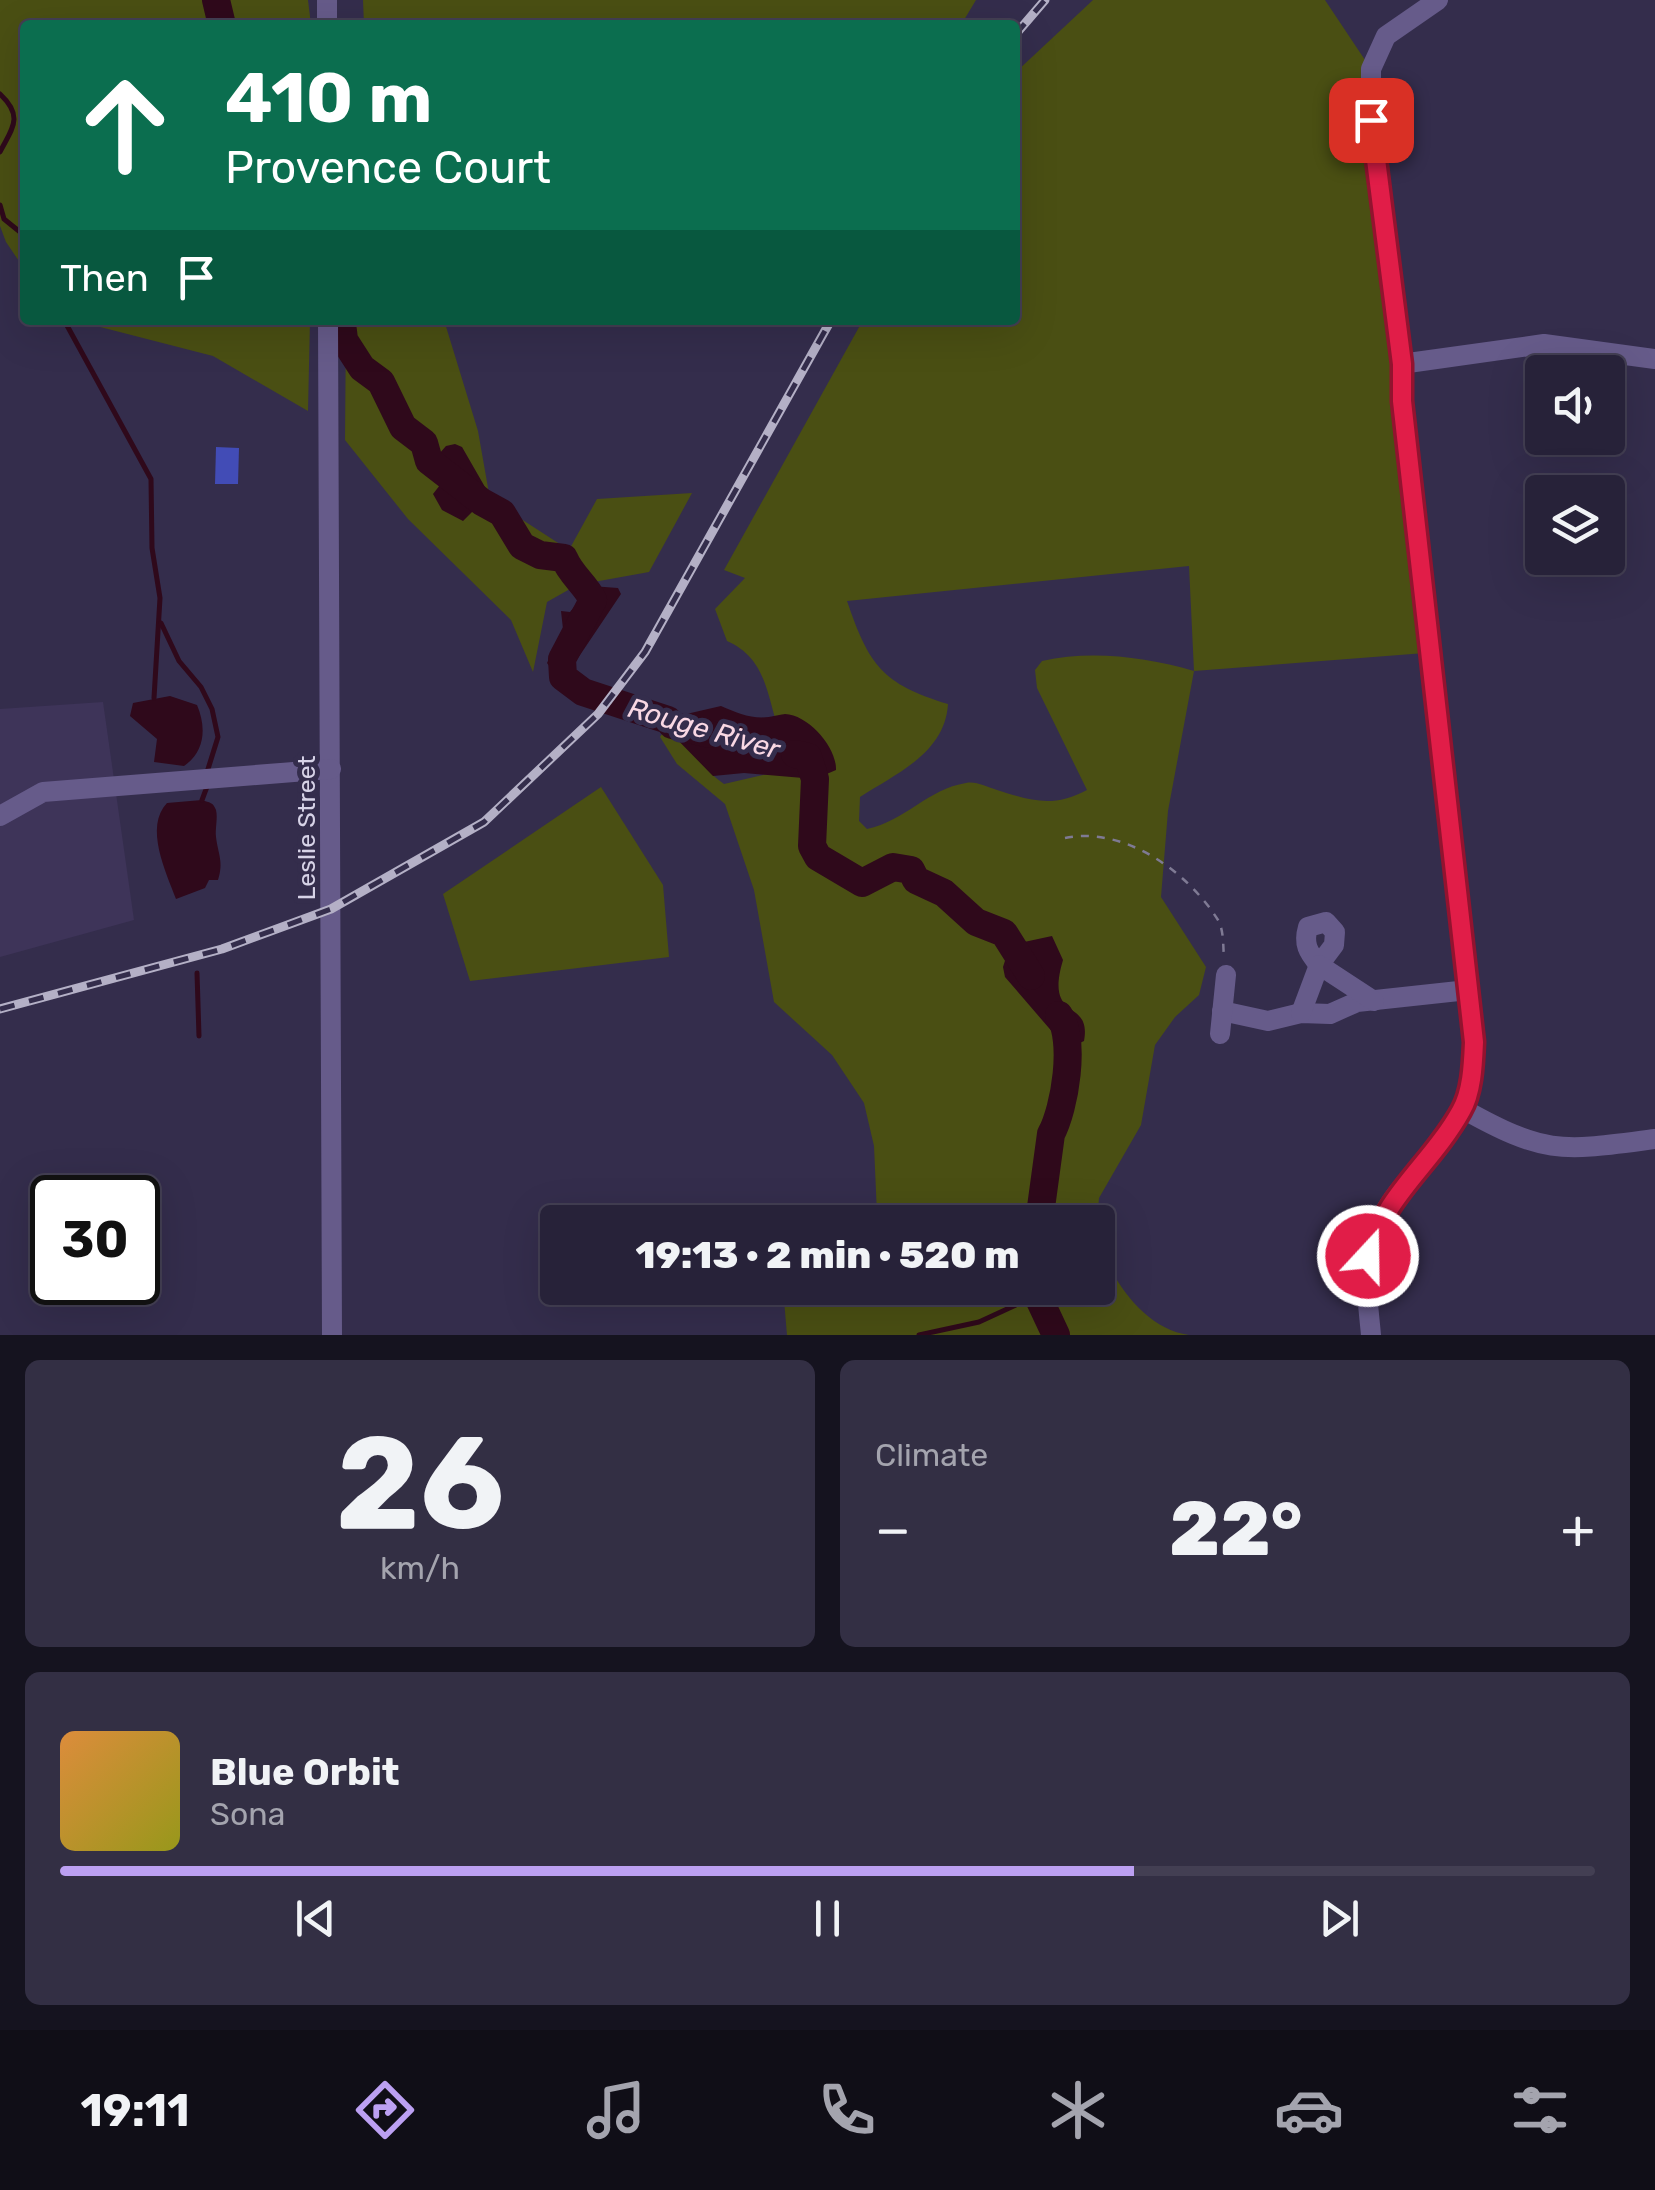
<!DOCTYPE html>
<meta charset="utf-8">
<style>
:root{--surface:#272239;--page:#332f44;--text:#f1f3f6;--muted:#a4a4ae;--line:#433f53;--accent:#bca0f2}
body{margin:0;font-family:Rubik,sans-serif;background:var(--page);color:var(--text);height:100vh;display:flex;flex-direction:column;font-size:38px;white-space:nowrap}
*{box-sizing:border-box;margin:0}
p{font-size:32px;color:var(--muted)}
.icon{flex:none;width:55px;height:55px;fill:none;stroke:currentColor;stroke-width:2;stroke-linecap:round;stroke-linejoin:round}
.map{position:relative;height:1335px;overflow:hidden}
.panel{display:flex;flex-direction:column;gap:25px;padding:25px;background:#15131f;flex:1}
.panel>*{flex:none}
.banner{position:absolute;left:20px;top:20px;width:1000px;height:305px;border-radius:10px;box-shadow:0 10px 40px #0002,0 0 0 2px var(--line);background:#0b6e4f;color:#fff;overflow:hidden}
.controls{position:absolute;left:1525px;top:355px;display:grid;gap:20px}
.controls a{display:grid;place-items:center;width:100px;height:100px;border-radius:10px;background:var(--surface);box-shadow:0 10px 40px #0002,0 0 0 2px var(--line);font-size:50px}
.speed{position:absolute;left:30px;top:1175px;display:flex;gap:20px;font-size:50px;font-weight:700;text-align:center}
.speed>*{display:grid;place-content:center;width:130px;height:130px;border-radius:50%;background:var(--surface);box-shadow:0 10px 40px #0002,0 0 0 2px var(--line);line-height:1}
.speed .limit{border:5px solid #111;border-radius:15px;background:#fff;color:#111}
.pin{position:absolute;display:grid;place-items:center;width:85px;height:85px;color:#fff;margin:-42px;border-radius:20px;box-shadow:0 5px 15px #0006}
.me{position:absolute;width:110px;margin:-55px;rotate:21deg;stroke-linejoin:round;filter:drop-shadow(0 0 8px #0008)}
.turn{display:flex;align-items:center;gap:35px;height:210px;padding:0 40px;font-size:45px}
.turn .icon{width:130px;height:130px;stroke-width:2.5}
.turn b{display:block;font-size:70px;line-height:85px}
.then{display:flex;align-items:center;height:95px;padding:0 40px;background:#0003;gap:20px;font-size:38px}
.big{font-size:75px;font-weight:800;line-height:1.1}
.panel .card{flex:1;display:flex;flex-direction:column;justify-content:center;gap:15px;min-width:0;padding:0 35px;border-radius:15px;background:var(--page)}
.panel .dial{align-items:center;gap:0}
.dial b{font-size:130px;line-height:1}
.song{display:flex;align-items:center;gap:30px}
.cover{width:120px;height:120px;border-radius:15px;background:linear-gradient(135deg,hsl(30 70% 55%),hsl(60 70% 35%))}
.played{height:10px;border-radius:5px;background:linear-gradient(90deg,var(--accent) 70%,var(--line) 70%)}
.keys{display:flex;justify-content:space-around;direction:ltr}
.heat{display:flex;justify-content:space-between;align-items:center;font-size:55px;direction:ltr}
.panel .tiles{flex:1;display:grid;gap:25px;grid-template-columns:1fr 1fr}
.card:last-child{grid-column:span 2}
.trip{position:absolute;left:540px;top:1205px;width:575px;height:100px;border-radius:10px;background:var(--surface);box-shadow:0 10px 40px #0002,0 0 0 2px var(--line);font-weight:800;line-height:100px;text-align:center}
.dock{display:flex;height:160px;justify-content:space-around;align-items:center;background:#100e17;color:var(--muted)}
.dock .icon{width:70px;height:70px}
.dock .on{color:var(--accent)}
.dock b{font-size:45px;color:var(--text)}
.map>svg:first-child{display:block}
.built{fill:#3e3459}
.green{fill:#4a4f13;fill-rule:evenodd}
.water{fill:#2f091b}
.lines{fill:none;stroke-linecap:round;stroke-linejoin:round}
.stream{stroke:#2f091b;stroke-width:5}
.river{stroke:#2f091b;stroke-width:28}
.building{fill:#424cb6}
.path{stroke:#7f7a94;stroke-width:2.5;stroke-dasharray:8 8;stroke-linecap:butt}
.minor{stroke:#665b8a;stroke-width:20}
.rail-casing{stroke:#b4b0c6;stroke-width:9}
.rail{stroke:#342d4c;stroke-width:5;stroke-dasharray:15;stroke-linecap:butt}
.route-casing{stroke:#92132f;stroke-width:25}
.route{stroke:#e11d48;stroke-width:18}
.labels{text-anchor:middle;stroke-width:10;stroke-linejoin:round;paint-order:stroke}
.street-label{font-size:25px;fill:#d7d3e7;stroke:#342d4c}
.water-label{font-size:28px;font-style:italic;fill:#f9d8e4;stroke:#342d4c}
</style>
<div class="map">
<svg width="1655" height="1335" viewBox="0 0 1655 1335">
<rect width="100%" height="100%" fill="#342d4c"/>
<path class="built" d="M103 702 134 920 0 957V709Z"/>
<g class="green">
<path d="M0 0H308L311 25H25V270L6 242 0 226Z"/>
<path d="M363 0H976L961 25H364Z"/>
<path d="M1093 0H1325L1381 84 1438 652 1194 671 1168 811 1161 897 1206 967 1199 995 1175 1017 1155 1045 1141 1125 1099 1198 1097 1222H864L877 1214 874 1146 864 1103 832 1055 774 1002 754 890 725 804 677 764 660 737 670 722C689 743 700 768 724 784L780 771 816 746 791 716 775 718C766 685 761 656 727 641L715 609 745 578 724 570 863 320H1015V73ZM1189 566 1194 671C1145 657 1091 650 1042 661L1035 670 1037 688 1087 790C1053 808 1032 801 997 790 987 787 976 781 966 783 928 789 905 821 867 829L859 821 860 797C897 773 945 753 948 704 882 684 869 665 847 601Z"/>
<path d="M73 320H310L308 411 213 356Z"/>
<path d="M346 320H444L478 431 490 499 569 550 597 499 692 493 649 572 577 585 547 602 533 672 511 620 408 519 345 440Z"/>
<path d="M601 787 663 885 669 957 470 981 443 894Z"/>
<path d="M1098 1242C1113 1282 1145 1329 1189 1335H1067L1063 1332 1049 1335H787L783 1288H1098Z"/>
</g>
<g class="water">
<path d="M455 444 462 447 485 487 482 502 463 521 442 510 433 494 440 485 432 462 446 446Z"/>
<path d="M591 586 618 588 621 594 570 670 558 678 547 663 563 629 561 611 570 612Z"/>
<path d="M170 696 197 705C206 726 206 751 184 766L154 762 157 739 130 716 133 703Z"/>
<path d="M721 706C737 713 751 719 769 717 770 717 783 714 785 714 809 715 837 748 836 770L815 779 744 773 713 776 668 730 682 715Z"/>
<path d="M202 800C210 803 213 802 216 810 218 818 215 829 216 837 218 854 224 862 218 880H209L205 888 176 899C166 872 144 827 167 803Z"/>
<path d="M1052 936 1063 960C1044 1024 1092 997 1084 1041L1067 1049 1005 977 1003 967 1010 945Z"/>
</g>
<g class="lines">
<g class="stream">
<path d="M0 94C25 117 11 130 0 152"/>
<path d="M0 205 4 219 25 236"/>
<path d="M64 320 151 479 152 548 160 598 154 698"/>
<path d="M161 623 179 661 201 687 212 709 218 737 208 769"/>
<path d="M202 800 208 784"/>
<path d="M197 973 199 1036"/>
<path d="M919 1335 979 1322 1035 1296"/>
</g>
<g class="river">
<path d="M216 0 222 25"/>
<path d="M343 331 344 340 362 368 381 382 403 427 424 443 429 461 482 502 502 513 522 546 540 555 564 558C571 575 585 584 593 600L562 659 563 677 583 692 668 720 672 725 709 734"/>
<path d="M795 754 808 757 815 779 812 846 818 857 862 883 893 867 911 870 916 880 944 893 976 922 1004 933 1031 976"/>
<path d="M1039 1222 1051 1134C1065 1108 1076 1040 1059 1015"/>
<path d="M1034 1288 1056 1335"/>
</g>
</g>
<path class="building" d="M216 447 239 448 238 484H215Z"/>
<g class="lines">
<path class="path" d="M1065 838C1124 826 1187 871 1218 920 1224 930 1223 947 1224 959"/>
<g class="minor">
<path d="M327 0V25"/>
<path d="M328 320 332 1335"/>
<path d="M1401 364 1544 344 1655 359"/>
<path d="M0 816 43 792 331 769"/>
<path d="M1326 922 1335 932 1334 945 1319 965C1308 952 1303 944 1308 927Z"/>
<path d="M1222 1011 1268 1021 1301 1013 1330 1014 1357 1002 1468 990"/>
<path d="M1301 1013 1319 965 1374 1001"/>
<path d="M1220 1034 1226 975"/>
<path d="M1463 1109C1547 1156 1562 1151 1655 1139"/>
<path d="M1371 1335C1368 1301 1362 1269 1373 1236 1390 1187 1438 1156 1462 1110 1472 1090 1473 1064 1474 1042L1402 401 1401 364 1371 119V69L1386 36 1438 0"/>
</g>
<defs>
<g id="rail">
<path d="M1015 35 1045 0"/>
<path d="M0 1009 222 949 331 909 484 822 598 714 645 652 831 320"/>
</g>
</defs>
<use href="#rail" class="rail-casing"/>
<use href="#rail" class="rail"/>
</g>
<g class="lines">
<defs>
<path id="route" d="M1368 1256C1385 1194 1431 1165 1461 1111 1472 1092 1473 1065 1474 1042L1402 401V364L1371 120"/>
</defs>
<use href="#route" class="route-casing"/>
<use href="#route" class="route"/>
</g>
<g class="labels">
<g class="street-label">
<text transform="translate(306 828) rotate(-90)" y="9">Leslie Street</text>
</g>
<g class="water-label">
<text transform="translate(704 728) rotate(16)" y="10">Rouge River</text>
</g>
</g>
</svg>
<div class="controls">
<a><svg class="icon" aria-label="sound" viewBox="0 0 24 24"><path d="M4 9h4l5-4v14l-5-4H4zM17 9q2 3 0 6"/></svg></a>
<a><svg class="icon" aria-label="layers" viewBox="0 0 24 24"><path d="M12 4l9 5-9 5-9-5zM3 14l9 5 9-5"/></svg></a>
</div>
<div class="speed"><div class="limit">30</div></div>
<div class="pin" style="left:1371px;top:120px;background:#d93025"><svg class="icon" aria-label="arrive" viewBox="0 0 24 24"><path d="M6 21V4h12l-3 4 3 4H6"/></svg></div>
<svg class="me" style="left:1368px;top:1256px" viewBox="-20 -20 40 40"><circle r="17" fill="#e11d48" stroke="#fff" stroke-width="3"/><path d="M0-11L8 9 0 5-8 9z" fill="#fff"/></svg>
<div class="trip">19:13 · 2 min · 520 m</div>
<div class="banner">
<div class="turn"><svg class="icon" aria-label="ahead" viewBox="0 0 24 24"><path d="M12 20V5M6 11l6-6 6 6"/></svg><div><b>410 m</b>Provence Court</div></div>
<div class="then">Then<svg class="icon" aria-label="arrive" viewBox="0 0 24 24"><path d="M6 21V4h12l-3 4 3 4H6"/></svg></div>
</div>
</div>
<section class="panel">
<div class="tiles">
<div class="card dial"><b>26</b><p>km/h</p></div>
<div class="card"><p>Climate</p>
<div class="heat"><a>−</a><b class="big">22°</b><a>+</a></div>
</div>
<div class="card">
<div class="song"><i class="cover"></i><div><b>Blue Orbit</b><p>Sona</p></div></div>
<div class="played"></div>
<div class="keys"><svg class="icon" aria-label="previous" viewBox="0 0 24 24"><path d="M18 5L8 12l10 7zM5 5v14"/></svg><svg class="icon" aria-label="pause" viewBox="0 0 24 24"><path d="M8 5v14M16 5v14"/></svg><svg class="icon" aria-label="next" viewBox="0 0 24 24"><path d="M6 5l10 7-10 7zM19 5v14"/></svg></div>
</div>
</div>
</section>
<nav class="dock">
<b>19:11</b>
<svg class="icon on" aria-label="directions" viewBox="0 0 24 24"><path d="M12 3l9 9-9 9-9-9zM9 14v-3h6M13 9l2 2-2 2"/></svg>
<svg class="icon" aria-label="music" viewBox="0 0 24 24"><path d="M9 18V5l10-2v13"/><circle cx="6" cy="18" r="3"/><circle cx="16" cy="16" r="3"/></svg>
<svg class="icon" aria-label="phone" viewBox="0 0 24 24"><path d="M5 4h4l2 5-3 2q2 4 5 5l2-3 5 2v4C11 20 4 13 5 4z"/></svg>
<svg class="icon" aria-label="climate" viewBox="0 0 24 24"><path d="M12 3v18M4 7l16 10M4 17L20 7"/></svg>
<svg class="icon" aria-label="car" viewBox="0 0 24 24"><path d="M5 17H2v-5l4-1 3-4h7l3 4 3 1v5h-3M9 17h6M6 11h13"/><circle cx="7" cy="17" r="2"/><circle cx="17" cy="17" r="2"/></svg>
<svg class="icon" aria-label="filters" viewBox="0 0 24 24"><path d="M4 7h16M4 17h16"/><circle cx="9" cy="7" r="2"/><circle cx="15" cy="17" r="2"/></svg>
</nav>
